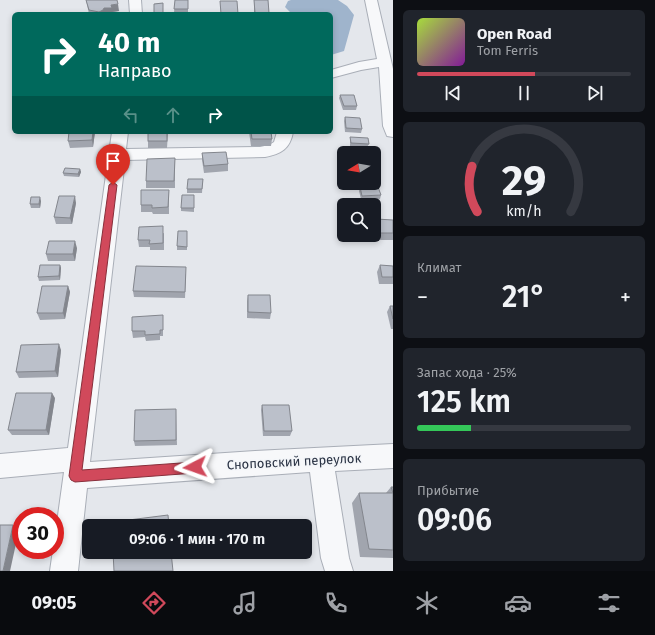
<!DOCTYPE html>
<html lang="ru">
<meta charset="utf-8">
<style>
:root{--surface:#171b24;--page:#20242c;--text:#f1f3f6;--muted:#9ea1a6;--line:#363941;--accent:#d1495b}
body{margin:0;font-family:"Fira Sans",sans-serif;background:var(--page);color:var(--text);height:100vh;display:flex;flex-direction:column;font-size:15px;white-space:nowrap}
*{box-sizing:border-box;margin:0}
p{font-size:13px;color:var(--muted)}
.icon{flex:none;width:22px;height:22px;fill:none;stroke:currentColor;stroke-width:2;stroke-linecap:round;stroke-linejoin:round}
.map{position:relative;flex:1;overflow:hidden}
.sheet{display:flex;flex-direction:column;gap:10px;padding:10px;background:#0d0f14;width:262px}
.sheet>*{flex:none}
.top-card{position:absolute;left:12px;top:12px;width:321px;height:122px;border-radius:6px;box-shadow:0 2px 6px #0003;background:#00695c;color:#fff;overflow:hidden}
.needle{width:26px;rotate:259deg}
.controls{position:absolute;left:337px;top:146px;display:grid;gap:8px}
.controls a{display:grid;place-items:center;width:44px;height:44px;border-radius:6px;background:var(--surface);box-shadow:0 2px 6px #0003;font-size:20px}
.speed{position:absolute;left:12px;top:507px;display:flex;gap:8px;font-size:20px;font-weight:700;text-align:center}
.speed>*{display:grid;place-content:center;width:52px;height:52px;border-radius:50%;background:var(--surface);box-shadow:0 2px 6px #0003;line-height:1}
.speed .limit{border:6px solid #d22;background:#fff;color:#111}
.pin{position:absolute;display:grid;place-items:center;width:34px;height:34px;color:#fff;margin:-41px -17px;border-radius:50% 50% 50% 0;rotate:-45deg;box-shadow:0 0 4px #0007}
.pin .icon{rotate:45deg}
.me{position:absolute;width:44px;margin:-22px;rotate:266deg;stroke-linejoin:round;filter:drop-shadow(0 0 3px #0008)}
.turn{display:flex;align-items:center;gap:14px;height:84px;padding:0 20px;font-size:18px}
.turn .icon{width:52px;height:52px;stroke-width:2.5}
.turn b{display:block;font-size:28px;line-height:34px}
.lanes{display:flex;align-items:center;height:38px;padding:0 20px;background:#0003;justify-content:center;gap:20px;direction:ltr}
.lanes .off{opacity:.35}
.big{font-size:30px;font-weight:600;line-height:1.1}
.sheet .tile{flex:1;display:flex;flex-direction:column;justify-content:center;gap:6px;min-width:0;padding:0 14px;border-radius:6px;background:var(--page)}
.sheet .dial{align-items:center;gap:0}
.dial svg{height:104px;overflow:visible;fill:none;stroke:var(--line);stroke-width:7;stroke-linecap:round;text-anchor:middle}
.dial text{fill:var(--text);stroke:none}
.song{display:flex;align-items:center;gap:12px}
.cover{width:48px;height:48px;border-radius:6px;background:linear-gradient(135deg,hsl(80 70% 55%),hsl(290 70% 35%))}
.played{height:4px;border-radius:2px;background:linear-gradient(90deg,var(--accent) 55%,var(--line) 55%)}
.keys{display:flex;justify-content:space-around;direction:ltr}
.heat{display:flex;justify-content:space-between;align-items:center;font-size:22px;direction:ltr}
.charge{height:6px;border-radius:3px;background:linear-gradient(90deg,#34c759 25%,var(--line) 0)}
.trip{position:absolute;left:82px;top:519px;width:230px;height:40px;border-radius:6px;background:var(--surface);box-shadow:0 2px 6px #0003;font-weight:600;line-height:40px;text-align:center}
.tabs{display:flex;height:64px;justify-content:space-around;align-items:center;background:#090b0e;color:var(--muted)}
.tabs .icon{width:28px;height:28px}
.tabs .current{color:var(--accent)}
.tabs b{font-size:18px;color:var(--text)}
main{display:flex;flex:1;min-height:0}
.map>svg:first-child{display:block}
.water{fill:#9fb4cc}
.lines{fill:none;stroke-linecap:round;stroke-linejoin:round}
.minor-casing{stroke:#a9aeb7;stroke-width:2}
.minor{fill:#f7f8fa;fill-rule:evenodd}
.wall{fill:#a1a5ae}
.shaded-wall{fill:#83868d}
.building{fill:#bbc0ca;stroke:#83868d}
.route{fill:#d1495b;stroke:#882f3b}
.labels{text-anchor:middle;stroke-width:3;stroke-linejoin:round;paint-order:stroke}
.near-street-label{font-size:13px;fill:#2b3445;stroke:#f4f6f9}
</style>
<main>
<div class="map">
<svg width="393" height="571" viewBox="0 0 393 571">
<rect width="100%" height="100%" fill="#e4e7ec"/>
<path class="water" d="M291 0H338L347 6 354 15 344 51 331 55V14H292L285 7 288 1Z"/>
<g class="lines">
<defs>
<g id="minor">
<path d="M129 0H141L142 14H130Z"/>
<path d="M365 0H377L393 69V137L387 136 383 126 379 67 361 70 331 78V70L359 62 377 59Z"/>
<path d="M112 132H128L126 149 260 147 269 145 274 142 277 132H293C290 149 281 154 265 157L125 160 90 462 255 451 393 444V468L335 471 349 558 353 571H325L321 558 310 472 87 488 78 571H50L53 550H55V537L64 472 0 478V454L68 448Z"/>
</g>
</defs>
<use href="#minor" class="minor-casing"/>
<use href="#minor" class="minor"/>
</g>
<g class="wall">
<path d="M86 0 119 11 112 12 113 14H89Z"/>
<path d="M175 0H188V13H174Z"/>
<path d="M254 0H268L269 14H254Z"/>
<path d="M163 3V14H154V4Z"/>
<path d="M340 95 357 106 356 110H343L339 98Z"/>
<path d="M345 117 362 129 361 133 345 132 344 121Z"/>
<path d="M95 132 93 147 70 148 68 141Z"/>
<path d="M168 132 167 148H148V141Z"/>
<path d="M249 132H271L272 139 271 146H251Z"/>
<path d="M350 137 369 144 367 147 350 146Z"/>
<path d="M202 153 228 164V171L204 173 202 160Z"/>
<path d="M175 158V188H146V181Z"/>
<path d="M80 169 81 172 79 177 64 176 63 173Z"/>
<path d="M203 179 202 193H187V189Z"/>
<path d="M360 187 381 195 380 199H361L359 191Z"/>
<path d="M169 190V214H153L152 212H141V205Z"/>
<path d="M194 195V212L181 211V208Z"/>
<path d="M41 201 40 208H31L30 204Z"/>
<path d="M76 203 72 224H56L54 217Z"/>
<path d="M376 219 393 220V240H377L374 228V225Z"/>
<path d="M187 231V250H177V246Z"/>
<path d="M164 233V250H150V247H139L138 240Z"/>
<path d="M77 248 75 261H48L46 254Z"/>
<path d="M60 265 61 268 60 280 39 281 38 277Z"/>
<path d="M380 265 393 266V284H379L377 272Z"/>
<path d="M186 274 185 298 134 297 133 291Z"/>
<path d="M68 286 70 292 65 319 40 320 37 313Z"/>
<path d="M248 295 271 313 270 319 247 318V301Z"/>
<path d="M390 306H393V329H391L387 312Z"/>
<path d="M163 321V336H160V340L146 341 145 337 133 338 132 331Z"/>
<path d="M61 350 58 377 19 378 16 372Z"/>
<path d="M55 398 49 435H12L8 430Z"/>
<path d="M262 405 292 431 290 436H263L261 410Z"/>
<path d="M176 409 177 445 135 446 134 441Z"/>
<path d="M391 487H393V558L360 557 352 503 359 493H386Z"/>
</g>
<g class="shaded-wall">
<path d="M118 4 119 11 112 12 113 14H99V12L104 8 111 5Z"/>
<path d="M93 132H95L93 147 92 140Z"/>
<path d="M80 169 81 172 79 177 78 174Z"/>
<path d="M75 196 76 203 72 224 70 218Z"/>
<path d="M40 197 41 201 40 208 39 204Z"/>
<path d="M75 241 77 248 75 261 73 254Z"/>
<path d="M60 265 61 268 60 280 59 276Z"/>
<path d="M68 286 70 292 65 319 63 313Z"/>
<path d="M59 344 61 350 58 377 55 371Z"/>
<path d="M52 393 55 398 49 435 46 430Z"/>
<path d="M13 525 19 530 10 571H3Z"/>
</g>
<g class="building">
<path d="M86 0H117L118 4 111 5 112 8H104L103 10 99 12 89 10Z"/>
<path d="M175 0H188V9H174Z"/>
<path d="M254 0H268L269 13H255Z"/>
<path d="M220 1H237L238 14H221Z"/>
<path d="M163 3V13H154V4Z"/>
<path d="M340 95H354L357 106H344Z"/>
<path d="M345 117 360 118 362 129 346 128Z"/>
<path d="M69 132H93L92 140 68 141Z"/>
<rect x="148" y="132" width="19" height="9"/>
<path d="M251 132H271L272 139H252Z"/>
<path d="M350 137 368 138 369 144 351 143Z"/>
<path d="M226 152 228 164 204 166 202 153Z"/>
<path d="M175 158 174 181H146L147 159Z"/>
<path d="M65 168 80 169 78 174 63 173Z"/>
<path d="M188 179H203L202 189H187Z"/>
<path d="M360 187H378L381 195 362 196Z"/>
<path d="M141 190H169L168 207 152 208V205H141Z"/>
<path d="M182 195H194V208H181Z"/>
<path d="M59 196H75L70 218 54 217Z"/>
<path d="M31 197H40L39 204H30Z"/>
<path d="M376 219 393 220V233H380Z"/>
<path d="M163 226V243L149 244 150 240H138L139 227Z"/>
<path d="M178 231H187V247L177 246Z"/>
<path d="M49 241H75L73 254H46Z"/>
<path d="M40 265H60L59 276 38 277Z"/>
<path d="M380 265 393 266V277H382Z"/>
<path d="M136 266 186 267 185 292 133 291Z"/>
<path d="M42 286H68L63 313H37Z"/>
<path d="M248 295H270L271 313 248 312Z"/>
<path d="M390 306H393V319Z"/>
<path d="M163 315V330H160V334L145 335V331H132V317Z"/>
<path d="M59 344 55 371 16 372 21 345Z"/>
<path d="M16 393H52L46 430H8Z"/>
<path d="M262 405H289L292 431H264Z"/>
<path d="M176 409V440L134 441 135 410Z"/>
<path d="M391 487H393V550L369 549 359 493H393Z"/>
<path d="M168 515 169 526H113V522Z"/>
<path d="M0 525H13L3 571H0Z"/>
<path d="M113 552H171L173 571H114Z"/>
</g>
<path class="route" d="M113 182 117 185 82 470 195 462 199 463 201 467 199 471 195 473 75 482 71 480 69 476 109 185Z"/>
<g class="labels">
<g class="near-street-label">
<text transform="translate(294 461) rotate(-3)" y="5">Сноповский переулок</text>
</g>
</g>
</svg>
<div class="controls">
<a><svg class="needle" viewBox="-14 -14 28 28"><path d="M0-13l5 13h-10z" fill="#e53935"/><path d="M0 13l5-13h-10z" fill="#9ea1a6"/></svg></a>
<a><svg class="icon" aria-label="search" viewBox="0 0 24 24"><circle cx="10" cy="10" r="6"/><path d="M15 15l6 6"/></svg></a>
</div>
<div class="speed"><div class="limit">30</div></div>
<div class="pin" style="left:113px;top:185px;background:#d93025"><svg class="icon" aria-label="arrive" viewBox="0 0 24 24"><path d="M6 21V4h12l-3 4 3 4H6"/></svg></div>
<svg class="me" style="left:195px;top:467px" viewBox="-20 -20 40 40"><path d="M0-17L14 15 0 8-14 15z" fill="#d1495b" stroke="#fff" stroke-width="4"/></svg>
<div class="trip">09:06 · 1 мин · 170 m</div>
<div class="top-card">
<div class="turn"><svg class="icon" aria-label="right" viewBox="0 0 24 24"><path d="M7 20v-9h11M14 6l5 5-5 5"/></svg><div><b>40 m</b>Направо</div></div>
<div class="lanes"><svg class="icon off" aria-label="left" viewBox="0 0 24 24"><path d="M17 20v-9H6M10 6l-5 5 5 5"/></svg><svg class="icon off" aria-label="ahead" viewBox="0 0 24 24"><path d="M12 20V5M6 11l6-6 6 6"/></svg><svg class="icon" aria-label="right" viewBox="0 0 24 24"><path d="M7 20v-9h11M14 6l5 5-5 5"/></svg></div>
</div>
</div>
<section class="sheet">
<div class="tile">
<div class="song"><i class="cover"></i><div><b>Open Road</b><p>Tom Ferris</p></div></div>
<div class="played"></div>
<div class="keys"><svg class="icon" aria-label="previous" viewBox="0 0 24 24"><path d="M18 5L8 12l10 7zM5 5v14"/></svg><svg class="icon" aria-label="pause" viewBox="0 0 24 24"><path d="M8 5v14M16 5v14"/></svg><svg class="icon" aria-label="next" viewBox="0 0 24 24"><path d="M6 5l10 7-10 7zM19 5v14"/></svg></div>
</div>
<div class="tile dial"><svg viewBox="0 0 100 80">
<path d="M14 69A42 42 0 1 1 86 69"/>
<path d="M14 69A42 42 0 0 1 10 34" stroke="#d1495b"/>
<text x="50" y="56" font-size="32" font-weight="700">29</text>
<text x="50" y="72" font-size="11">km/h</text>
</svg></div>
<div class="tile"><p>Климат</p>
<div class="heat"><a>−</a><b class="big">21°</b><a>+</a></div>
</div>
<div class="tile"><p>Запас хода · 25%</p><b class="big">125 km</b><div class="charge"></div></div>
<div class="tile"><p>Прибытие</p><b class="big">09:06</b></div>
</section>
</main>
<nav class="tabs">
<b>09:05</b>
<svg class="icon current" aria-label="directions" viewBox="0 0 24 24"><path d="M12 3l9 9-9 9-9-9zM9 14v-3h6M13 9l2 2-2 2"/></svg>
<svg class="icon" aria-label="music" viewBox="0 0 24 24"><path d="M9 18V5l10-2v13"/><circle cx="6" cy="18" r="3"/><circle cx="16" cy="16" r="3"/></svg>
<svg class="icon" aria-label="phone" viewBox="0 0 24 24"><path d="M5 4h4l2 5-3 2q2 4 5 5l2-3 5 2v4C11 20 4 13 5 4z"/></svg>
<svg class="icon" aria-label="climate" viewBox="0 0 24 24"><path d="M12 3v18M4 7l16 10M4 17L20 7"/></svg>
<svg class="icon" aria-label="car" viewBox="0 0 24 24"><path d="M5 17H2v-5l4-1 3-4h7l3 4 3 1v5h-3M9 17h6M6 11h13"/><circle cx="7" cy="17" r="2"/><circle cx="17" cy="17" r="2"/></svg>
<svg class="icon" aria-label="filters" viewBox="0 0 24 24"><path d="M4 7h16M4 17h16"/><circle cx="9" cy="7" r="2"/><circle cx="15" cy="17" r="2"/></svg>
</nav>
